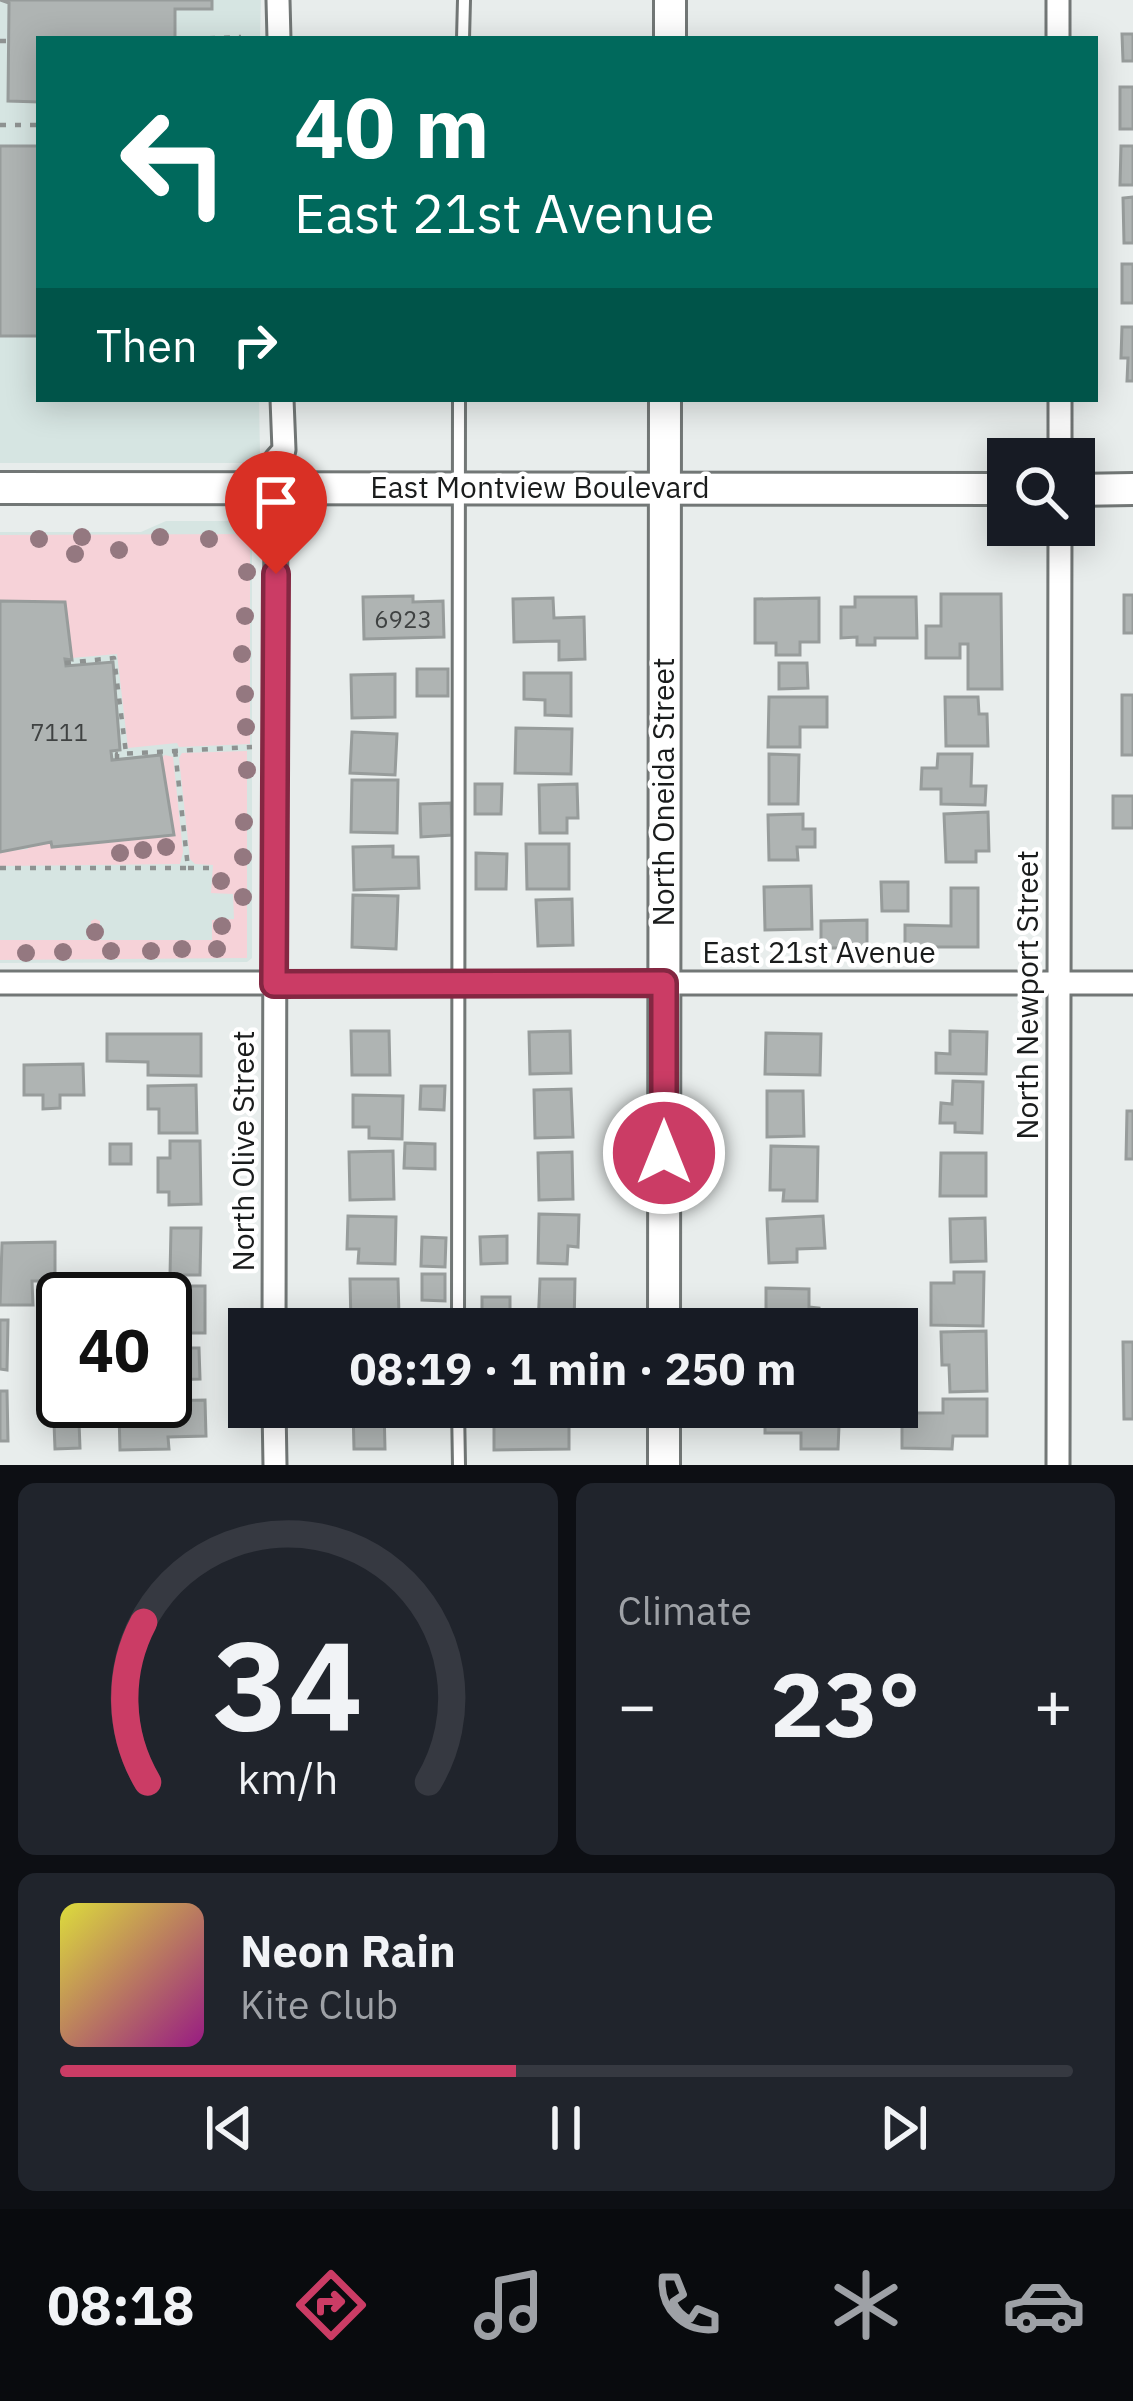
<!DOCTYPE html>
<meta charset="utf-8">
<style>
:root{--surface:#171b24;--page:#20242c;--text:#f1f3f6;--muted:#9ea1a6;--line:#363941;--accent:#cb3c65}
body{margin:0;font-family:"IBM Plex Sans",sans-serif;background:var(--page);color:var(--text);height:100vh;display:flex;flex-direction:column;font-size:45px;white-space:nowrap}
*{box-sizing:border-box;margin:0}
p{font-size:39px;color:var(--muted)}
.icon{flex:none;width:66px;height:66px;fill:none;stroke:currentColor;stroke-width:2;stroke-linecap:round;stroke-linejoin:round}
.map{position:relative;height:1465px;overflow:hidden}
.sheet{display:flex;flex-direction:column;gap:18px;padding:18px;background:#0d0f14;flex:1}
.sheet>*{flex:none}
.top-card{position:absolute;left:36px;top:36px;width:1062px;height:366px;border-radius:0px;box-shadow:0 6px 30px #0003;background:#00695c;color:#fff;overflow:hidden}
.controls{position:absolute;left:987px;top:438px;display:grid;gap:24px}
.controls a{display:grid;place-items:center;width:108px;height:108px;border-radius:0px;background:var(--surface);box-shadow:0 6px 30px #0003;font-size:60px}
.speed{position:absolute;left:36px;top:1272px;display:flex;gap:24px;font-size:60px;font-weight:700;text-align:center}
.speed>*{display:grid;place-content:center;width:156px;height:156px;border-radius:50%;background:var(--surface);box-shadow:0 6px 30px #0003;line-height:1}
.speed .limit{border:6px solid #111;border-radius:18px;background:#fff;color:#111}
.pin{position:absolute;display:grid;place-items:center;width:102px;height:102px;color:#fff;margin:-123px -51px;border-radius:50% 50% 50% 0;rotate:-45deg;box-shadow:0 0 12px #0007}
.pin .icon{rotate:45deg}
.me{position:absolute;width:132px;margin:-66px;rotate:0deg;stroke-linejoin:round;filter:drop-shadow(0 0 9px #0008)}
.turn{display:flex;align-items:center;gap:42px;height:252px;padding:0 60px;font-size:54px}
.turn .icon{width:156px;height:156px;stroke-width:2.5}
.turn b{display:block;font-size:84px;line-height:102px}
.then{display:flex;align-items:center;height:114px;padding:0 60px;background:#0003;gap:24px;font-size:45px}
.big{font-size:90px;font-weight:700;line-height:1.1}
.sheet .tile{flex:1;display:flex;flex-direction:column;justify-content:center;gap:18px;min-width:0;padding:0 42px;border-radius:18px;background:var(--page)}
.sheet .dial{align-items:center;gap:0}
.dial svg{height:312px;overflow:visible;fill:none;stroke:var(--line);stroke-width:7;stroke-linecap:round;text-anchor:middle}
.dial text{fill:var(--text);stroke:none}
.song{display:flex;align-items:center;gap:36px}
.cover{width:144px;height:144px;border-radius:18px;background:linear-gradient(135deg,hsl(60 70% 55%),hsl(310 70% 35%))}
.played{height:12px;border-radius:6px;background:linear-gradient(90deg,var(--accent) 45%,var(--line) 45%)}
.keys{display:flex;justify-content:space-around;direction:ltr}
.heat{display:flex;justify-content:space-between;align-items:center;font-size:66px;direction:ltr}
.sheet .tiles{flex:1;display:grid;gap:18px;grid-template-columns:1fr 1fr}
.tile:last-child{grid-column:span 2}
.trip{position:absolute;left:228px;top:1308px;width:690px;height:120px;border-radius:0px;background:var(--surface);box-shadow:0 6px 30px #0003;font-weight:700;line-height:120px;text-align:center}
.tab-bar{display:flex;height:192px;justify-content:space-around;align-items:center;background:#090b0e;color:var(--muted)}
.tab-bar .icon{width:84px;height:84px}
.tab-bar .selected{color:var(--accent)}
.tab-bar b{font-size:54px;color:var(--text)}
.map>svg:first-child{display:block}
.built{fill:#d6e5e2}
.green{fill:#f6d2d8}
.building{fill:#afb4b3;stroke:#979c9b;stroke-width:3}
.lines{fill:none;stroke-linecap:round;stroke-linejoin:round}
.lane-casing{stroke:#727776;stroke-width:16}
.street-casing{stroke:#727776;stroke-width:27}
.secondary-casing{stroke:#727776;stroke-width:36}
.path{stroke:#8e9291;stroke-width:4.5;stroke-dasharray:6 9;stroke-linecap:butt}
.lane{stroke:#fff;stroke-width:10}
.street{stroke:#fff;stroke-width:21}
.secondary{stroke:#fff;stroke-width:30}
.tree{fill:#947880}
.route-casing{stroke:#842742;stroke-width:30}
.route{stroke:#cb3c65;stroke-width:21}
.labels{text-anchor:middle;stroke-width:9;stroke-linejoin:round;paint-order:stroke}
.number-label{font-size:24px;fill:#3f4242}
.street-label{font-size:30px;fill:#1a1c1c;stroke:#fff}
</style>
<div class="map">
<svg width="1133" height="1465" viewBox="0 0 1133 1465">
<rect width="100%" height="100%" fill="#e8edec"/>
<g class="built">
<path d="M0 0H261L260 39H39V399H259L260 454 250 463H0Z"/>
<path d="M166 521H247L252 527V958L247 962 0 963V532H141Z"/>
</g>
<g class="green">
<path d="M250 534V744L179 747 177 743 128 748 117 654 72 658 65 602 0 601V535Z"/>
<path d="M247 751V958L0 960V940H90L91 921 95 919 100 921V940H212V920L234 919 233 894 211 893 213 865 195 864 190 859 179 758 182 753Z"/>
<path d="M165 755 173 757 183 852 180 864 0 866V852L28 849V844L51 842 53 847 174 835 161 758Z"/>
</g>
<g class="building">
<path d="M0 0H212V9H175V39H39V102L8 101 9 3Z"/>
<path d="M1122 34H1133V61H1123Z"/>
<rect x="1120" y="87" width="13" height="42"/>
<rect x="0" y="146" width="39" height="190"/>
<path d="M1121 146H1133V185H1120Z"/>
<path d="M1133 197V243H1124L1123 198Z"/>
<rect x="1122" y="264" width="11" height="39"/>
<path d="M1122 327H1133V381H1127L1128 358H1121Z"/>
<path d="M941 594H1001L1002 689H968V644H960V658H926V626H941Z"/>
<rect x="1124" y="595" width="9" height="38"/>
<path d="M413 596V602L443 601 444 637 364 639 363 597Z"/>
<path d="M855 597H916L917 638H875V645H857V637L841 638V607H855Z"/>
<path d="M553 598 554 618 584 617 585 659 559 660V641L514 642 513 599Z"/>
<path d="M819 598V642H800V655H776V643H755V599Z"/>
<path d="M0 601 65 602 72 660 65 659 66 666 113 662 120 750 111 751 112 760 161 755 174 835 52 847 51 842 0 852Z"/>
<path d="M779 663H807L808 688 779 689Z"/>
<rect x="417" y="669" width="31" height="27"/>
<path d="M524 673H571V716L545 715V700L524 699Z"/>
<path d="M395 674V717L352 718 351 675Z"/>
<rect x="1122" y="695" width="11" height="60"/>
<path d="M769 697H827V727H800V747H768Z"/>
<path d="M945 697H978L979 714H987L988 746H946Z"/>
<path d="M516 728 572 729 571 774 515 773Z"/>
<path d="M352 732 397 734 395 775 350 773Z"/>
<path d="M769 754 799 755 798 804H769Z"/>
<path d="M938 754H972L971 786H986L985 805 941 804V789H921L922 768H937Z"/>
<path d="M352 780H398L397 833 351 832Z"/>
<path d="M475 784H502L501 814H475Z"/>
<path d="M577 784 578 818H567V833H540L539 785Z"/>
<rect x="1113" y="796" width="20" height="32"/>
<path d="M451 803 452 835 421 837 420 804Z"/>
<path d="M988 812 989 851H976V862H946L944 814Z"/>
<path d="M803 814V829H815V847H797L798 860H769L768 815Z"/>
<path d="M526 844H569V889H527Z"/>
<path d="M393 846V857H418L419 888 354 890 353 847Z"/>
<path d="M476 853 507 854 506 889H476Z"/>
<path d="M881 882H908V911H882Z"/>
<path d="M811 886 812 929 765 930 764 887Z"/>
<path d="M951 888H978V947H905V925L951 926Z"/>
<path d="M353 895 398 896 396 949 352 947Z"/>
<path d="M572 899 573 945 538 946 536 900Z"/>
<path d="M867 920V948H821V921Z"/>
<path d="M351 1031H389L390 1075H352Z"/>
<path d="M570 1031 571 1073 530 1074 529 1032Z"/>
<path d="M950 1031 987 1032 986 1074 936 1073V1053L950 1054Z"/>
<path d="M766 1033 821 1034 820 1075 765 1074Z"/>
<path d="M107 1034H201V1076L148 1075V1062L107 1061Z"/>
<path d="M83 1064 84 1095H60V1108L43 1109V1095H24V1065Z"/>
<path d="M953 1081 983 1082 982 1133 955 1132V1123H940L941 1103 952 1104Z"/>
<path d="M196 1085 197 1133H159V1109H148V1086Z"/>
<path d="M421 1086H445L444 1110 420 1109Z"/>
<path d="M571 1089 573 1137 535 1138 534 1090Z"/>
<path d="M767 1091H803L804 1136 767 1137Z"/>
<path d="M353 1095 403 1096 402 1139 369 1138V1127H353Z"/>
<path d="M1127 1111H1133V1159H1126Z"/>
<path d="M170 1141H200L201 1204 169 1205V1192H158V1158H170Z"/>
<path d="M405 1143 435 1144V1169L404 1168Z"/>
<rect x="110" y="1144" width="21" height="20"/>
<path d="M771 1146 818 1147 817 1201H783L784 1190H770Z"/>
<path d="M393 1151 394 1199 350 1200 349 1152Z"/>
<path d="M572 1152 573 1199 539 1200 538 1153Z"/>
<path d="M941 1153H986V1196H940Z"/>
<path d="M539 1214 579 1215 578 1247 568 1246 567 1264 538 1263Z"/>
<path d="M348 1216 396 1217 395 1264 358 1263 359 1249H347Z"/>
<path d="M823 1216 825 1248 797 1249V1262L769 1263 767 1219Z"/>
<path d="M985 1218 986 1261 951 1262 950 1219Z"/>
<path d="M171 1228H201L200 1275H170Z"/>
<path d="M507 1236V1263L481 1264 480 1237Z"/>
<path d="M422 1237 446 1238 445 1267 421 1266Z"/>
<path d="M55 1242V1281H32L33 1305H0L2 1243Z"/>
<path d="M954 1272H984L983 1326 931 1325V1283H954Z"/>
<path d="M422 1274H445V1301L422 1300Z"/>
<path d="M350 1279H398L399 1316H385V1324L351 1325Z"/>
<path d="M540 1279H575L574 1328 538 1327Z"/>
<rect x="175" y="1286" width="30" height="47"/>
<path d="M766 1288 809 1289V1307L819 1308V1329H766Z"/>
<rect x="482" y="1297" width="28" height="27"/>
<path d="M0 1320H8L7 1370 0 1369Z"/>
<path d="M986 1331 987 1391 950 1392 949 1365H942L941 1332Z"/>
<path d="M897 1334H910L909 1363H897Z"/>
<path d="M1123 1342H1133V1419H1124Z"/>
<path d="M165 1348H199L200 1379 165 1380Z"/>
<path d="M0 1391H7L8 1441H0Z"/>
<path d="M897 1391 898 1421H876L877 1407H897Z"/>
<path d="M943 1399H987V1436H953L952 1449 902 1448V1413H943Z"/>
<path d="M205 1400 206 1436 168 1437 169 1449 120 1450 119 1412H159L158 1401Z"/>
<path d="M353 1407H384L385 1449H354Z"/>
<path d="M538 1407H569V1449L494 1450V1419L538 1418Z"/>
<path d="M765 1407H869L868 1426H839L838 1449H801V1433H765Z"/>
<path d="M79 1422 80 1448 55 1449 54 1423Z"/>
</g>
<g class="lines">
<defs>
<g id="lane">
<path d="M463 39 464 0"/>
<path d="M458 1329 459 399"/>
<path d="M458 1407 459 1465"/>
</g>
<g id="street">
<path d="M278 0 279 39"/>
<path d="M1058 0V39"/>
<path d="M1060 399V459"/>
<path d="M0 983H1133"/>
<path d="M274 1329 276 459 284 450 282 399"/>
<path d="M274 1407 275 1465"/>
<path d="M1058 1465 1060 525"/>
</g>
<g id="secondary">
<path d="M670 39V0"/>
<path d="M0 488 1008 489"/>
<path d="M1074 490 1133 489"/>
<path d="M664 1329 665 399"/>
<path d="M664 1407V1465"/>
</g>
</defs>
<use href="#lane" class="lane-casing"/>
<use href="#street" class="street-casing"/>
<use href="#secondary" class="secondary-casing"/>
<g class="path">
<path d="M194 39 241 37"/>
<path d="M0 41H9"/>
<path d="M0 125H39"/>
<path d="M65 663 114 658 126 753"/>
<path d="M117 759V754L252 747"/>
<path d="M0 868H188L175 750"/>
<path d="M188 868H211"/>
</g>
<use href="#lane" class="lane"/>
<use href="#street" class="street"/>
<use href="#secondary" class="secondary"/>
</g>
<g class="tree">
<circle cx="82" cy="537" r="9"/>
<circle cx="160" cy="537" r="9"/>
<circle cx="39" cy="539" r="9"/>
<circle cx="209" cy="539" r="9"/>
<circle cx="119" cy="550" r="9"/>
<circle cx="75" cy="554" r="9"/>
<circle cx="247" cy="572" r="9"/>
<circle cx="245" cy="616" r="9"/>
<circle cx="242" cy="654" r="9"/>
<circle cx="245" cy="694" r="9"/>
<circle cx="246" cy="727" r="9"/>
<circle cx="247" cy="770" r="9"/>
<circle cx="244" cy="822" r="9"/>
<circle cx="166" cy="847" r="9"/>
<circle cx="143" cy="850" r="9"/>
<circle cx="120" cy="853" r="9"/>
<circle cx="243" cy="857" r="9"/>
<circle cx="221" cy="881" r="9"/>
<circle cx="243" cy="897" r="9"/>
<circle cx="222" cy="926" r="9"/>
<circle cx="95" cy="932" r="9"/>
<circle cx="182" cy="949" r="9"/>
<circle cx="217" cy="949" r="9"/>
<circle cx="111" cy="951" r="9"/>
<circle cx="151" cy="951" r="9"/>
<circle cx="63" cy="952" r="9"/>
<circle cx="26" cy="953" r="9"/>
</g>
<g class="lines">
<defs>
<path id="route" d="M276 574 274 984 664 983V1153"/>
</defs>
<use href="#route" class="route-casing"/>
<use href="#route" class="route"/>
</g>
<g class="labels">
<g class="number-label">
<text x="403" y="628">6923</text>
<text x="59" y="741">7111</text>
</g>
<g class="street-label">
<text x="540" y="498">East Montview Boulevard</text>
<text transform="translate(664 792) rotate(-90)" y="10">North Oneida Street</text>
<text x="819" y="963">East 21st Avenue</text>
<text transform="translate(1028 995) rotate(-90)" y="10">North Newport Street</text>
<text transform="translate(244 1151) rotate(-90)" y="10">North Olive Street</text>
</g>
</g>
</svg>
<div class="controls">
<a><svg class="icon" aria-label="search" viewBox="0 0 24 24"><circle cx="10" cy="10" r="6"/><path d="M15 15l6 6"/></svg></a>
</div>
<div class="speed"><div class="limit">40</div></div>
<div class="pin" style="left:276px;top:574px;background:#d93025"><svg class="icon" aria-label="arrive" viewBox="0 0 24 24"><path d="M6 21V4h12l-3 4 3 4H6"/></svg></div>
<svg class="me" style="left:664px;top:1153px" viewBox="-20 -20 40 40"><circle r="17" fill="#cb3c65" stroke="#fff" stroke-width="3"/><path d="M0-11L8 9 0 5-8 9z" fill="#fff"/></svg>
<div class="trip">08:19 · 1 min · 250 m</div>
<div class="top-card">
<div class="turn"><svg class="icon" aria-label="left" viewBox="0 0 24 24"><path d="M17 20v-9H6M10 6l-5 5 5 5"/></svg><div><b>40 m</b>East 21st Avenue</div></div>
<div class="then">Then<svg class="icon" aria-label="right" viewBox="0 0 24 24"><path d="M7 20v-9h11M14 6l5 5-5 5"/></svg></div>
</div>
</div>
<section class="sheet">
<div class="tiles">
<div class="tile dial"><svg viewBox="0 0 100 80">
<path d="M14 69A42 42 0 1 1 86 69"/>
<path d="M14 69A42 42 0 0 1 13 28" stroke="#cb3c65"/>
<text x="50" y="56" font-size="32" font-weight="700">34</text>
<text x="50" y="72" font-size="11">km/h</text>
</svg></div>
<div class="tile"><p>Climate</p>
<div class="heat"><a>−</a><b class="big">23°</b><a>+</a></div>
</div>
<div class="tile">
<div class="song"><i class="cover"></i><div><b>Neon Rain</b><p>Kite Club</p></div></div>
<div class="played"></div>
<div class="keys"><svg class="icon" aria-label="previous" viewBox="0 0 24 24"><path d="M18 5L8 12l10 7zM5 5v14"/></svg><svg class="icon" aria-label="pause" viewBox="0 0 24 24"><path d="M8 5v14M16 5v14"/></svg><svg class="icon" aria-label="next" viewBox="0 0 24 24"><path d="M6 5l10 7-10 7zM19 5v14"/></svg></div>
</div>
</div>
</section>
<nav class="tab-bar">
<b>08:18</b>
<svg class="icon selected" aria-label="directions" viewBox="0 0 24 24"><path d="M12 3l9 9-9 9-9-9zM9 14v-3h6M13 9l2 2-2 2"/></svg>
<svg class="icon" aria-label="music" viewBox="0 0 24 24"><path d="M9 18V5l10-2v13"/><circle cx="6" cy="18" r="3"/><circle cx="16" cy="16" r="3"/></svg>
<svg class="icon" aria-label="phone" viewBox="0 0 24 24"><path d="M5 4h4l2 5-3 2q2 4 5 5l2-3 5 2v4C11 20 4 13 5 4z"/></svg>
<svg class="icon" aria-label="climate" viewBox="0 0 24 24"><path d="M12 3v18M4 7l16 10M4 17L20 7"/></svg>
<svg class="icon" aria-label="car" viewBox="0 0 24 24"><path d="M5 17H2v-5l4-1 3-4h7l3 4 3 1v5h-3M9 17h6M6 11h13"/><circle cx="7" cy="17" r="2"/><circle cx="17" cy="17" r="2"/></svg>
</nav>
